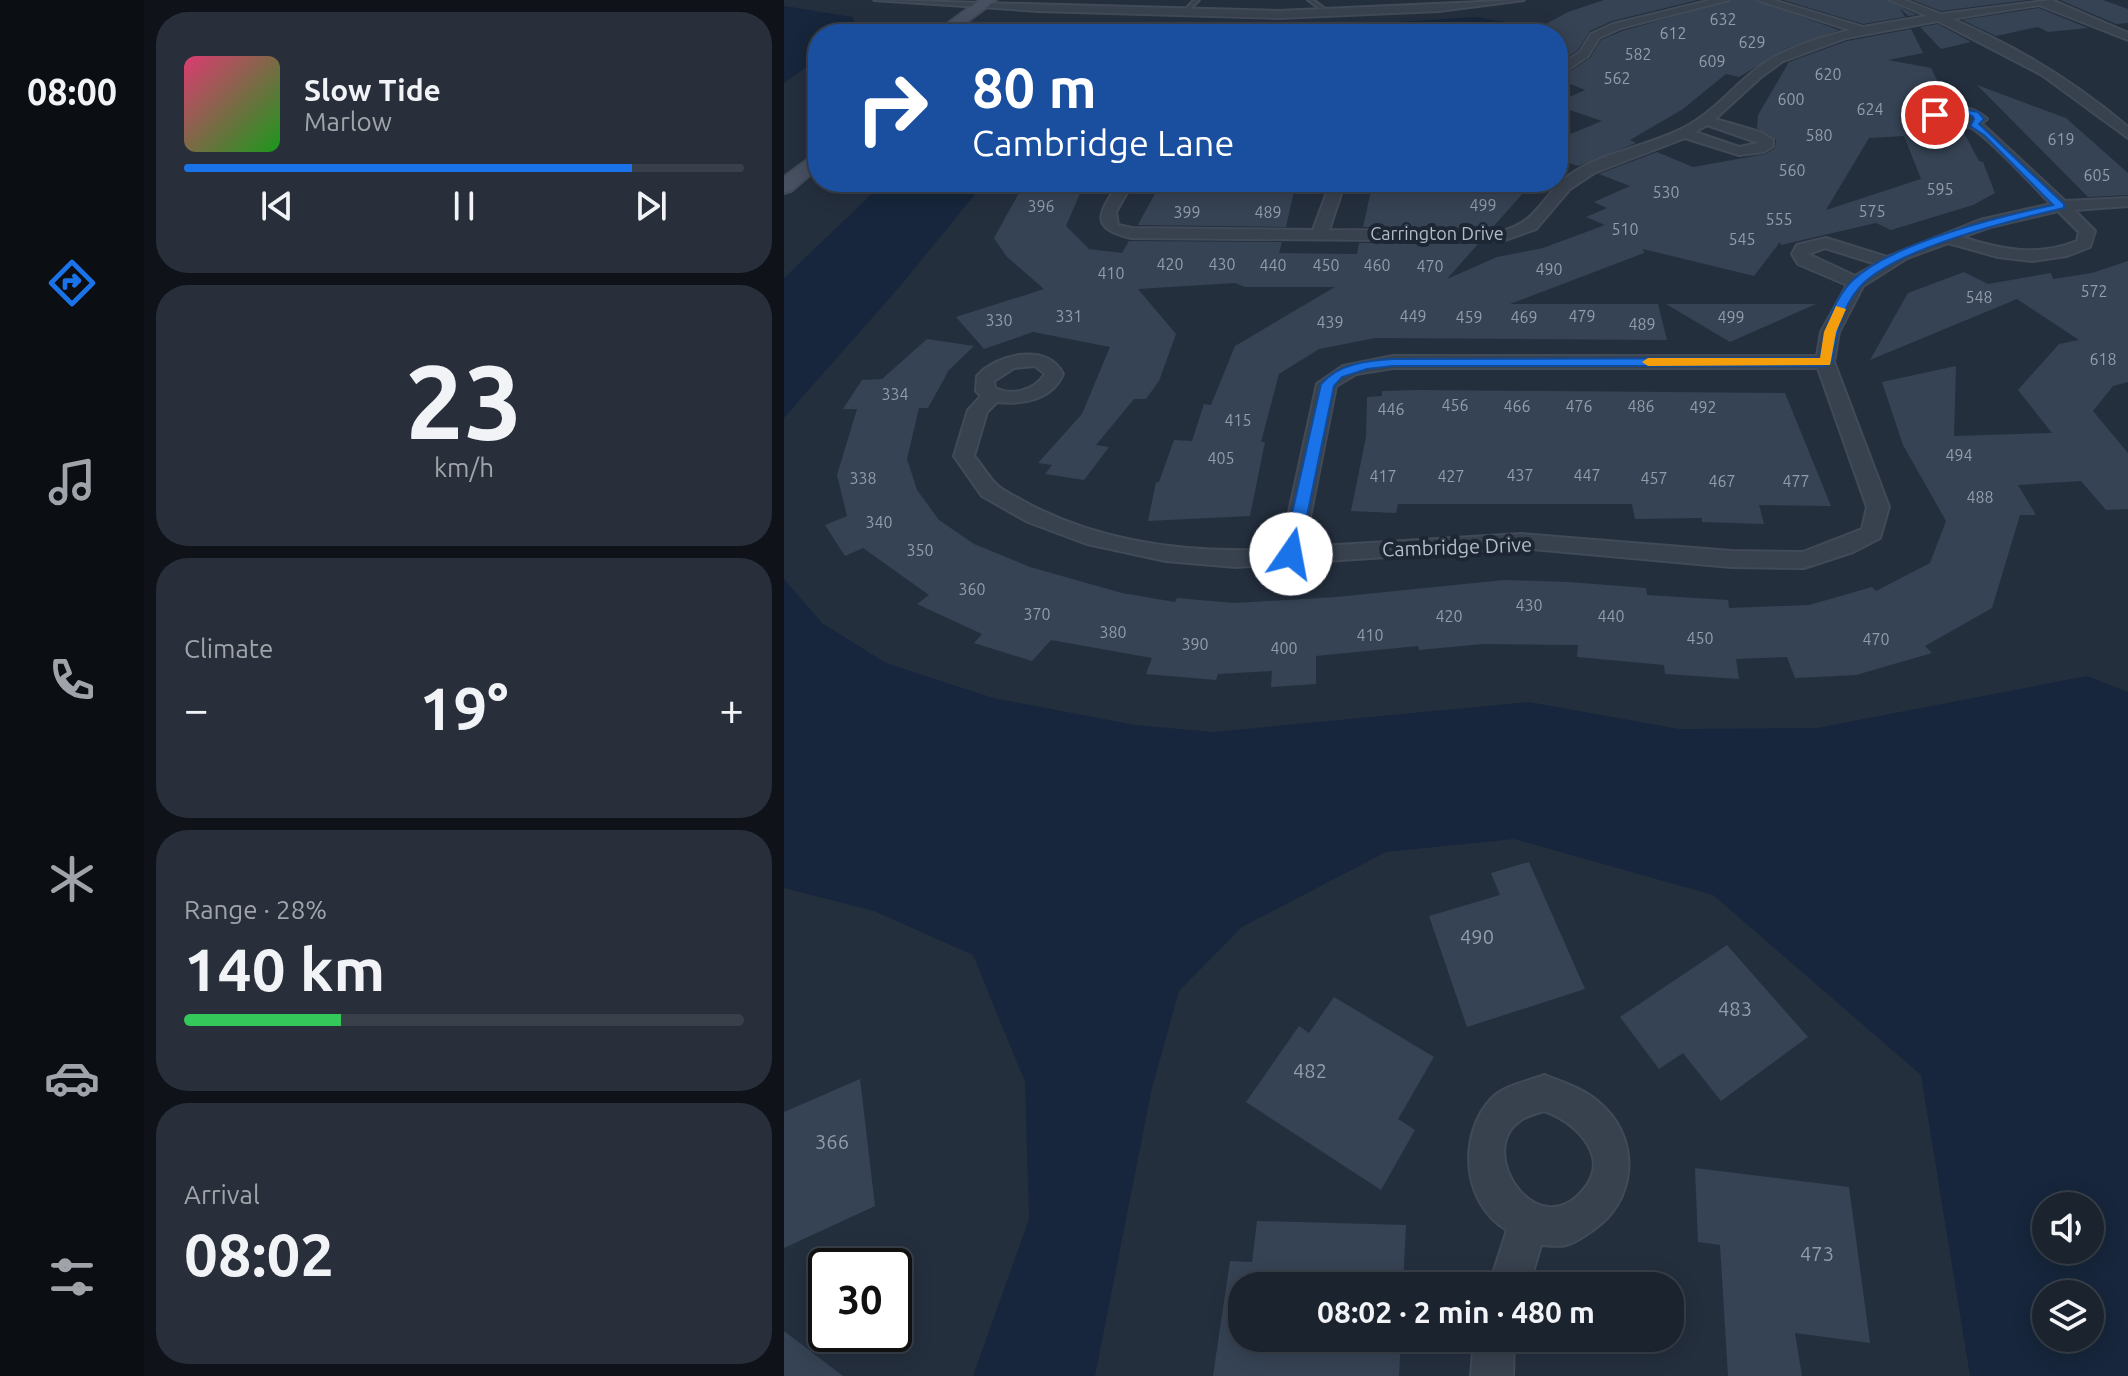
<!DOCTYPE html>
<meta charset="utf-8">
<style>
:root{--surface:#1b232e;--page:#282f3a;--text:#f1f3f6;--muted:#a0a4aa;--line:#39404a;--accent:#1a73e8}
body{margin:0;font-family:Ubuntu,sans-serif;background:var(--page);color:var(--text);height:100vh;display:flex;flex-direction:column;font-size:30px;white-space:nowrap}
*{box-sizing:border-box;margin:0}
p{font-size:26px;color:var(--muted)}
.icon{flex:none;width:44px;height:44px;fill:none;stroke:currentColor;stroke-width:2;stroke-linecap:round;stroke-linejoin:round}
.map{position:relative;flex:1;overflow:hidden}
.side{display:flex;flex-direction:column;gap:12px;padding:12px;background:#0f1319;width:640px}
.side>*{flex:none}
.banner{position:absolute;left:24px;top:24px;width:760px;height:168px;border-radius:32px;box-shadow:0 4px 20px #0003,0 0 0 2px var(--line);background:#1a4fa0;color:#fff;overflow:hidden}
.controls{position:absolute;left:1248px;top:1192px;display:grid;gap:16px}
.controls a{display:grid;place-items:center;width:72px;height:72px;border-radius:50%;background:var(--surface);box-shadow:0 4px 20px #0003,0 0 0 2px var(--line);font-size:40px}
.speed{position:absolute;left:24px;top:1248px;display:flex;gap:16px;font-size:40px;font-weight:700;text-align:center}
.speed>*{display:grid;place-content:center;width:104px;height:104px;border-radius:50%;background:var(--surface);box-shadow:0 4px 20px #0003,0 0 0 2px var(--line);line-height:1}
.speed .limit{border:4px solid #111;border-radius:12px;background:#fff;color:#111}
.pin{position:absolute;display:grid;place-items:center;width:68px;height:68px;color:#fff;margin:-34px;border:4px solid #fff;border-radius:50%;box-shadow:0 2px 8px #0007}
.me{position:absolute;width:88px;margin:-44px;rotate:12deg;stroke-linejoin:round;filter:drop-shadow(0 0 6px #0008)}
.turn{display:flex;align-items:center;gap:28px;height:168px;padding:0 32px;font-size:36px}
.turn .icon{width:104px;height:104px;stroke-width:2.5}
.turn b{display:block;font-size:56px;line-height:68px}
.big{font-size:60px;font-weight:700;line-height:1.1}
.side .tile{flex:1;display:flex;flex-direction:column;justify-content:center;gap:12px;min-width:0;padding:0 28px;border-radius:32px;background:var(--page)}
.side .dial{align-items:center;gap:0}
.dial b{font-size:104px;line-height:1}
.song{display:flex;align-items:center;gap:24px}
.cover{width:96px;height:96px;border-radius:12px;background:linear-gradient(135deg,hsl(340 70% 55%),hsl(120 70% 35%))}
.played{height:8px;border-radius:4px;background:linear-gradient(90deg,var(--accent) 80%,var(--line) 80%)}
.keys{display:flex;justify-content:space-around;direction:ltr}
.heat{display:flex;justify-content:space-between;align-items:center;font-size:44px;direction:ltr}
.charge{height:12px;border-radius:6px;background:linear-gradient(90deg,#34c759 28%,var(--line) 0)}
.trip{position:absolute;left:444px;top:1272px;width:456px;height:80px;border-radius:32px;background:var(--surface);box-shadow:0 4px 20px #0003,0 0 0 2px var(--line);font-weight:700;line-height:80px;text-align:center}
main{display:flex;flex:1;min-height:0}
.menu{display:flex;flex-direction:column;width:144px;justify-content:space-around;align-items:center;background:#0b0e12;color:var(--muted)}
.menu .icon{width:56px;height:56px}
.menu .selected{color:var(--accent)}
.menu b{font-size:36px;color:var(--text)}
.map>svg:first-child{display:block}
.water{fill:#17263c;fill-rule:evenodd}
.building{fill:#364354;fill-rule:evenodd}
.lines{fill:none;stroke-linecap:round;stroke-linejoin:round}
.lane-casing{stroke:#414a57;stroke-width:4}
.street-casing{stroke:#414a57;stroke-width:4}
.secondary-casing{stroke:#414a57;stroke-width:4}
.lane{fill:#38414e;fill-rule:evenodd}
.street{fill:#38414e;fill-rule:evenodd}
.secondary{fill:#465061;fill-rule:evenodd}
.route{fill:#1a73e8;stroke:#114b97;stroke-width:2}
.slow{fill:#f59e0b}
.labels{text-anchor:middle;stroke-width:8;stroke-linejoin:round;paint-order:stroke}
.number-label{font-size:16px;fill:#929caa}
.far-street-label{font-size:18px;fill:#b4bcc9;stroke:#1d2633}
.street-label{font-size:20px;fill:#b4bcc9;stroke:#1d2633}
.near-number-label{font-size:20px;fill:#929caa}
</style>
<main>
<nav class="menu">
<b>08:00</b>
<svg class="icon selected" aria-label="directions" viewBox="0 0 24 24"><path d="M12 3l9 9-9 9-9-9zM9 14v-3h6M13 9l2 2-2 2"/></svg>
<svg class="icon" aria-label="music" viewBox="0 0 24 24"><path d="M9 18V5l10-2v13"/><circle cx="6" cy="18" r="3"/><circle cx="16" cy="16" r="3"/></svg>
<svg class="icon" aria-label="phone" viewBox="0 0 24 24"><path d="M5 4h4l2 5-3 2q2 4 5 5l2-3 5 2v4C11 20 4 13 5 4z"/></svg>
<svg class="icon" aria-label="climate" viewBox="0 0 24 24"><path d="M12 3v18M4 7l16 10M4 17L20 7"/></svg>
<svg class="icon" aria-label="car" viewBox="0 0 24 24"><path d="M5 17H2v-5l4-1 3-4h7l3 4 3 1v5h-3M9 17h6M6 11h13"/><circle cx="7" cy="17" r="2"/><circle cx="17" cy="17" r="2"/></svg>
<svg class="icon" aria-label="filters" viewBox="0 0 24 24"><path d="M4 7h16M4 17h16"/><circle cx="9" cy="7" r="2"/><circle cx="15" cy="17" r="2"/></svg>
</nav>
<section class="side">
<div class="tile">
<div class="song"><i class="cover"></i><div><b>Slow Tide</b><p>Marlow</p></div></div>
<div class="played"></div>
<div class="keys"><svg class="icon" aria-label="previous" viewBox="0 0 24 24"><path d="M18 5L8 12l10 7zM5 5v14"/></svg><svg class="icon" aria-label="pause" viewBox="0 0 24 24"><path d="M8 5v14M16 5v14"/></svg><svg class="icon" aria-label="next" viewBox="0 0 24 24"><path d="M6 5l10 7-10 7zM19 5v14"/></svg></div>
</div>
<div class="tile dial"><b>23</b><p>km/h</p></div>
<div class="tile"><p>Climate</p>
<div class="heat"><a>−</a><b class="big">19°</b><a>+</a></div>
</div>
<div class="tile"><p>Range · 28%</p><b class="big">140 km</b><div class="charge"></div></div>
<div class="tile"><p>Arrival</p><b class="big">08:02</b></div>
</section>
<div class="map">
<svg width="1344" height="1376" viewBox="0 0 1344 1376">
<rect width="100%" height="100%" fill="#242f3e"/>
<g class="water">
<path d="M0 6 69 17 73 32 34 34V59L0 83Z"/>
<path d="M692 17 721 22 705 34H261L307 28 491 30Z"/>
<path d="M100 182H201L118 284 0 418V278Z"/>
<path d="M0 579 38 623 102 663 209 698 351 725 429 732 745 702 895 729 1033 728 1303 676 1344 692V1376H1186L1137 1075 929 895 730 839 602 852 458 927 395 991 368 1088 311 1376H189L245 1219 241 1082 189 955 90 911 0 888ZM1262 1206H1306V1250H1262ZM1262 1294H1306V1338H1262Z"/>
</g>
<g class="building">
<path d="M820 0H914L828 21 806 31 794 50 774 63V34L749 31 784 12Z"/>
<path d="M948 0H970L1055 30 1003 48 955 77 942 74 899 109 846 140 852 143 794 166 774 159V139L818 121 774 106V102L801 90 774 79 806 58 817 40 838 31Z"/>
<path d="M999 0H1103L1133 15 1124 16 1116 8 1121 17 1079 24Z"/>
<path d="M1128 0H1244L1157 11Z"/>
<path d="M1276 0H1319L1344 9V23L1332 24Z"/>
<path d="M1255 8 1304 28 1264 32 1254 27 1212 36 1178 20Z"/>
<path d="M1154 24 1187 42 1157 49 1136 27Z"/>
<path d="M1127 29 1139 53 1104 60 1147 68 1164 102 1147 105 1142 116 1158 125 1178 129 1195 161 1199 162 1211 193 1189 205 1107 230 1092 223 997 245 996 242 970 276 859 249 860 253 726 304H874L883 340 591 338 535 349 495 374 477 442H481L466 516 364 521 372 482H375L390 440 408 441 420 404 427 405 451 346 551 287H461L451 283 354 289 392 334 375 381 362 399H350L312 445 325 447 300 480 261 474 268 465 254 463 298 414 326 347 249 332 200 349 172 317 260 289 223 257 210 238 241 182H301L282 226 305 249 338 253 345 241 498 242 495 253 573 254 575 243 694 244 663 279 713 257 759 248 821 225 802 217 823 208 810 202 846 186 815 174 873 152 909 167 982 154 991 148 992 140 973 128 974 115 1005 62 1063 41ZM1120 136 1137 179 1042 210 1085 138Z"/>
<path d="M1193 85 1282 118 1344 173V195L1304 197Z"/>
<path d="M377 182H512L502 227 354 225Z"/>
<path d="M606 182 677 186 681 182H749L708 228 579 227 588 186 603 187Z"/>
<path d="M1344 261V382L1329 386 1309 411 1344 453V509L1322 510 1297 481 1234 485 1252 515H1236L1208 608 1141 646 1148 653 1072 675 1011 678 1003 657 952 659 955 679 881 674 880 665 793 657 794 645 699 644 635 650 634 646 532 656V684L487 687 488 671 434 674 432 680 362 674 368 658 267 640 248 661 190 643 198 634 133 604 145 595 79 548 61 556 41 525 63 516 53 475 73 409H59L78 380 98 379 143 339 190 346 165 370 144 408H135L123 459 133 490 155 520 190 544 246 567 338 593 391 602 393 598 450 603 552 597 720 580 785 582 862 588 863 595 944 600 945 608 1025 605 1088 587 1092 591 1146 563 1162 521 1119 445 1098 382 1172 366 1170 436 1268 433 1234 390 1275 344 1295 340 1233 299 1086 360 1124 293 1180 272 1204 284 1267 273 1269 279 1308 273Z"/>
<path d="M882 304H1032L946 342Z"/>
<path d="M634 390 1001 393 1047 506 975 505 980 524 918 522V518L851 519 848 504H614L612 513 567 511 582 437 583 397 598 396V391Z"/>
<path d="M745 862 801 989 683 1027 645 916 716 895 707 873Z"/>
<path d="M943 945 1024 1037 937 1101 899 1053 875 1069 836 1017Z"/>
<path d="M550 997 650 1057 614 1119 631 1130 597 1190 462 1102 515 1026 525 1033Z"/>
<path d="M76 1079 91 1206 0 1248V1112Z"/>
<path d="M911 1168 1065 1187 1086 1343 1011 1333 1018 1376H944L936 1245 914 1242Z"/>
<path d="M473 1221 622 1225 619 1286H458V1338H617L615 1376H429L446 1261 468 1262Z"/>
<path d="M0 1331 59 1376H0Z"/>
</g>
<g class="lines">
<defs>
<g id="lane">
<path d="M410 0H415L405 10H401Z"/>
<path d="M524 0H529L540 8 536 9Z"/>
</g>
<g id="street">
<path d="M90 0 495 11 740 0 655 11 495 18 255 11Z"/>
<path d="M927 0H945L837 28 815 38 804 56 774 76V67L796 52 807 34 829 24Z"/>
<path d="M973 0H989L1079 27 1143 16 1106 0H1120L1157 14 1268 0 1344 33V40L1255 5 1168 19C1232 46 1291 82 1344 127V138L1258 75 1154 21 1062 38 999 61 977 77 931 119 976 132 989 140V146L980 152 955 155 901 138 810 173 786 189 752 229 718 241 347 238C303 227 316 213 335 182H349L332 212 334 225 348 228 529 230 547 182H561L545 230 718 231C756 221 758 194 787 174 823 150 868 146 905 125 930 111 948 88 971 70 997 49 1034 38 1066 30ZM923 125 975 143 955 147 911 132Z"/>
<path d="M1163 105C1178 107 1191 108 1203 119L1197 123 1281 201 1344 198V206L1290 210 1311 231 1306 247 1283 256 1248 261 1214 257 1164 243 1123 258 1079 286 1055 332 1050 362 1105 507 1096 538 1069 552 1020 568 947 567 737 548 452 567 382 561 303 544 244 522 198 496 170 456 184 410 197 396 192 391 193 376C213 354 264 342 279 374 268 400 238 405 213 402L203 412 190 456C198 465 204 477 213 485 220 492 231 496 239 501 317 544 410 554 497 549L533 384 559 366 609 356H1033L1037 332 1063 285 1014 264 1008 254 1013 245 1042 238 1103 257 1196 220 1267 204C1254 191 1197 129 1185 127 1171 125 1157 125 1145 115L1148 108ZM1163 113 1186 118 1177 121 1159 114ZM1274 211 1295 232 1293 241C1254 257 1217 250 1178 237L1206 227ZM1041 248 1092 264 1071 276 1024 254ZM251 366 261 374C250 391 228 396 211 388L210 381 230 368ZM609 368H1034L1083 507 1078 529 1019 552 947 551 737 534 520 547 552 386 572 374Z"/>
<path d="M760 1075C782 1083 803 1090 820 1107 857 1143 851 1202 809 1230 801 1236 791 1243 782 1245 774 1247 764 1245 757 1245L745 1286H705L723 1230C677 1203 674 1133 708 1098 719 1086 745 1081 760 1075ZM760 1111C788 1120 825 1153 803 1185 757 1251 688 1152 737 1120 743 1116 753 1113 760 1111Z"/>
<path d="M690 1338H730L729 1376H687Z"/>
</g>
<g id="secondary">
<path d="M196 0H212L167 34H149Z"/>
<path d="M34 152V168L7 191 0 193V177Z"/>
</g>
</defs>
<use href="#lane" class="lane-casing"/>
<use href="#street" class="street-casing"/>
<use href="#secondary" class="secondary-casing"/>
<use href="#lane" class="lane"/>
<use href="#street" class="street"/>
<use href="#secondary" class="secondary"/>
</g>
<path class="route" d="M1163 106 1194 112 1200 119 1195 124 1280 204V208C1229 220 1108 249 1075 288 1057 309 1052 336 1048 362L1041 366H609L583 369 558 377 550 386 515 554 507 560 501 558 499 554 537 384C555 363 583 361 609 359L1036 358C1040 332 1048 300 1069 280 1109 243 1214 217 1269 205L1200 135 1186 126 1190 119 1188 116 1163 111 1154 117 1146 115 1149 109Z"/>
<path class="slow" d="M1052 306 1062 309 1052 332 1046 365 864 366 858 362 864 358H1036L1040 332Z"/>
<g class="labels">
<g class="number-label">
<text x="939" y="25">632</text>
<text x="889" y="39">612</text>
<text x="968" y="48">629</text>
<text x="854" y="60">582</text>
<text x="928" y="67">609</text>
<text x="1044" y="80">620</text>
<text x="833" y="84">562</text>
<text x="1007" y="105">600</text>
<text x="1086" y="115">624</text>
<text x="1035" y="141">580</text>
<text x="1277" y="145">619</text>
<text x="1008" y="176">560</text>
<text x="1313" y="181">605</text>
<text x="1156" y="195">595</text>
<text x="882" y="198">530</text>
<text x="699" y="211">499</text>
<text x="257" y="212">396</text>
<text x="1088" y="217">575</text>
<text x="403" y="218">399</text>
<text x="484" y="218">489</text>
<text x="995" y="225">555</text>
<text x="841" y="235">510</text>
<text x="958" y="245">545</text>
<text x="386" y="270">420</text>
<text x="438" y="270">430</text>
<text x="489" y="271">440</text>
<text x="542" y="271">450</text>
<text x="593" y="271">460</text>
<text x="646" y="272">470</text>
<text x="765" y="275">490</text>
<text x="327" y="279">410</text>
<text x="1310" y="297">572</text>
<text x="1195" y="303">548</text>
<text x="285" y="322">331</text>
<text x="629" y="322">449</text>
<text x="798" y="322">479</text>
<text x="685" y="323">459</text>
<text x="740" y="323">469</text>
<text x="947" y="323">499</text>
<text x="215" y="326">330</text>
<text x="546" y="328">439</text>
<text x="858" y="330">489</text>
<text x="1319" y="365">618</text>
<text x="111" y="400">334</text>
<text x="671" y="411">456</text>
<text x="733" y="412">466</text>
<text x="795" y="412">476</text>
<text x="857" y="412">486</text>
<text x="919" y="413">492</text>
<text x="607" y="415">446</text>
<text x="454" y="426">415</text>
<text x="1175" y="461">494</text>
<text x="437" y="464">405</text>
<text x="736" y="481">437</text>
<text x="803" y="481">447</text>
<text x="599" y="482">417</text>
<text x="667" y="482">427</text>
<text x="79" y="484">338</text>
<text x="870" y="484">457</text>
<text x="938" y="487">467</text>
<text x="1012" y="487">477</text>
<text x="1196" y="503">488</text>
<text x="95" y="528">340</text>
<text x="136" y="556">350</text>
<text x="188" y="595">360</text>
<text x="745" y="611">430</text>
<text x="253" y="620">370</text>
<text x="665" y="622">420</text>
<text x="827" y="622">440</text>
<text x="329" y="638">380</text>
<text x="586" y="641">410</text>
<text x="916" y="644">450</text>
<text x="1092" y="645">470</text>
<text x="411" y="650">390</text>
<text x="500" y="654">400</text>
</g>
<g class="far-street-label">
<text x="653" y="240">Carrington Drive</text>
</g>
<g class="street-label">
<text transform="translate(673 547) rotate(-2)" y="7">Cambridge Drive</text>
</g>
<g class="near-number-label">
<text x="693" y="944">490</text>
<text x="951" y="1016">483</text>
<text x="526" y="1078">482</text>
<text x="48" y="1149">366</text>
<text x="1033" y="1261">473</text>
</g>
</g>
</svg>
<div class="controls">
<a><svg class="icon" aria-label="sound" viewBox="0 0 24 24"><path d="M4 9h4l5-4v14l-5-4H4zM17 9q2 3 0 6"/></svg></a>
<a><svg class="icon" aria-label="layers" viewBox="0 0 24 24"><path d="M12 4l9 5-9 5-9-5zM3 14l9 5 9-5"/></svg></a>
</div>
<div class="speed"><div class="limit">30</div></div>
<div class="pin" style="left:1151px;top:115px;background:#d93025"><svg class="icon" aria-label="arrive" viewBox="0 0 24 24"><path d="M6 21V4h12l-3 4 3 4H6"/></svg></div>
<svg class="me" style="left:507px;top:554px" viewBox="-20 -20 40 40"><circle r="19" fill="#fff"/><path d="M0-13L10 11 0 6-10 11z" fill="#1a73e8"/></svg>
<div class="trip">08:02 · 2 min · 480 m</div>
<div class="banner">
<div class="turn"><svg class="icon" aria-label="right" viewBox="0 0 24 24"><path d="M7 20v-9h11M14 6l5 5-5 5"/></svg><div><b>80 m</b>Cambridge Lane</div></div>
</div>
</div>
</main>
